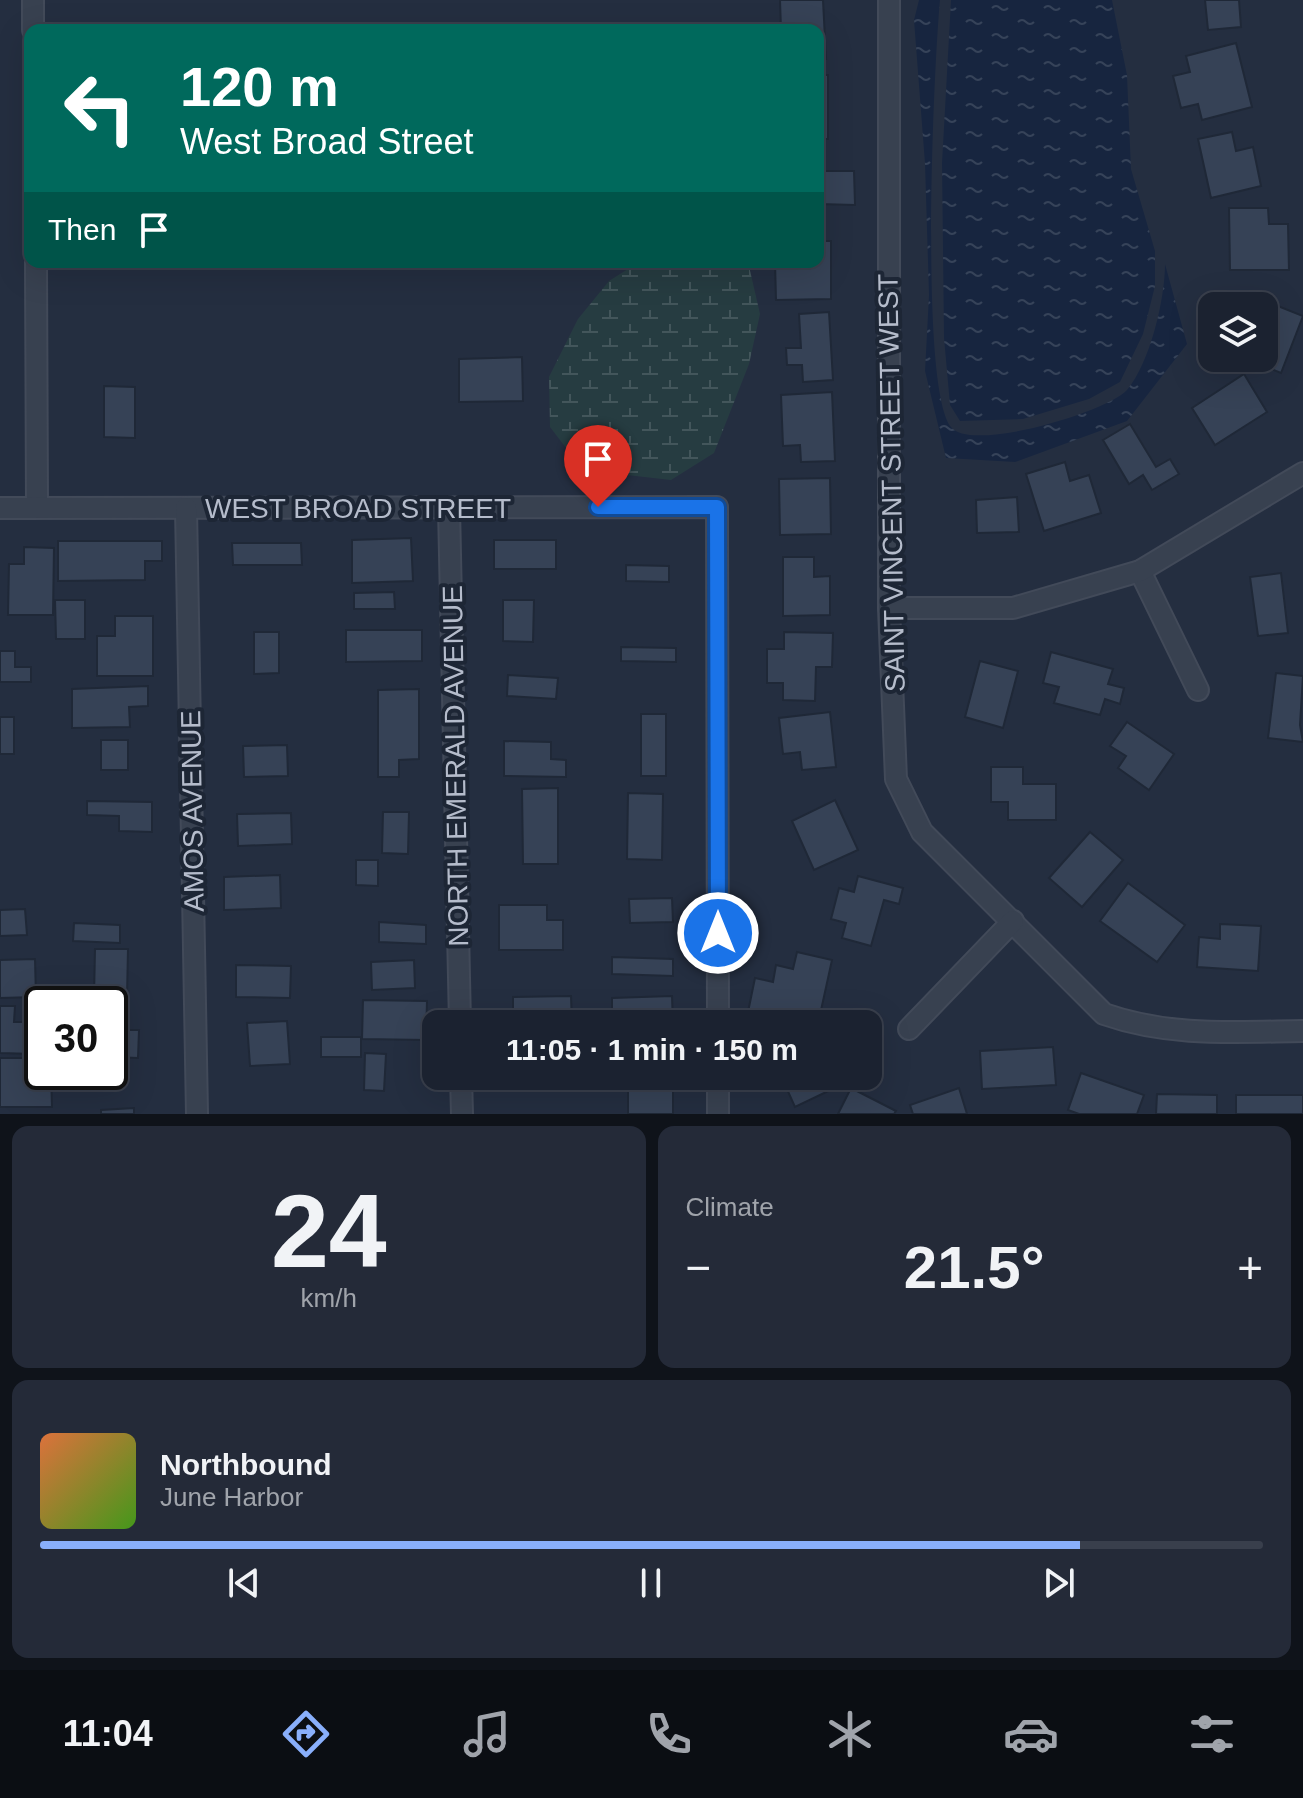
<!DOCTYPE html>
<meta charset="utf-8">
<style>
:root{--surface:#1b2230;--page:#242a38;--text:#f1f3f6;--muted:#a0a4ab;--line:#393f4c;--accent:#89affb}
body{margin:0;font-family:Helvetica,sans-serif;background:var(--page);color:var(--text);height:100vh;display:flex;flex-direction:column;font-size:30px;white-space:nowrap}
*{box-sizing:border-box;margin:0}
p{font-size:26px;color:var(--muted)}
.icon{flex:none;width:44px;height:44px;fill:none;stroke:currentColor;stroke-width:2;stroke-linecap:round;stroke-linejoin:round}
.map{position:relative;height:1114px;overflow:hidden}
.drawer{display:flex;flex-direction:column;gap:12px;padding:12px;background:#0f131a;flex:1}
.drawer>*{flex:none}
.top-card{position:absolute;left:24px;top:24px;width:800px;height:244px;border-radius:16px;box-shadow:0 8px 32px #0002,0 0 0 2px var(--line);background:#00695c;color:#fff;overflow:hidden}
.tools{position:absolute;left:1198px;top:292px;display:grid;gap:16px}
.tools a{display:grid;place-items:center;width:80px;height:80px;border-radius:16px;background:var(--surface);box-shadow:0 8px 32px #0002,0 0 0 2px var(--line);font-size:40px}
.speed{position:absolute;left:24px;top:986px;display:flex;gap:16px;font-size:40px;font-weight:700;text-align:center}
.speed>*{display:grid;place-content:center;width:104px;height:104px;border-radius:50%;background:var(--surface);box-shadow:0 8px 32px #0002,0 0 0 2px var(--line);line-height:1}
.speed .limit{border:4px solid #111;border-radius:12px;background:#fff;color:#111}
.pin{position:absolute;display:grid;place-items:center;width:68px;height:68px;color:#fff;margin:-82px -34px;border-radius:50% 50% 50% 0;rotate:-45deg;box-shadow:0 0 8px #0007}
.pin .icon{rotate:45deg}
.me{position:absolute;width:88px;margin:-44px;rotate:0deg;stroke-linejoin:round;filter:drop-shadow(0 0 6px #0008)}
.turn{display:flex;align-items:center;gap:28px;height:168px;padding:0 24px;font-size:36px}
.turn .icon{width:104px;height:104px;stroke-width:2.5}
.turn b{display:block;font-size:56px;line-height:68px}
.then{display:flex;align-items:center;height:76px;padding:0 24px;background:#0003;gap:16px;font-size:30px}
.big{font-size:60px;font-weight:700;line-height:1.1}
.drawer .widget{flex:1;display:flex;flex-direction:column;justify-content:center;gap:12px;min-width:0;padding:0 28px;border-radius:16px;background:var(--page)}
.drawer .dial{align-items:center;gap:0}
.dial b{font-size:104px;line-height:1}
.song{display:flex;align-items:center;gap:24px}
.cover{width:96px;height:96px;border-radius:12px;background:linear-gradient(135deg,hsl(20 70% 55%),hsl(100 70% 35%))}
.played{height:8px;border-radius:4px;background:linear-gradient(90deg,var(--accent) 85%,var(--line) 85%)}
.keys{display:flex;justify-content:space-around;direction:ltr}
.heat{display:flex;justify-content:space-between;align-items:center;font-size:44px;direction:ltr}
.drawer .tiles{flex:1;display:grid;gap:12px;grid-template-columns:1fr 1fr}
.widget:last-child{grid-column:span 2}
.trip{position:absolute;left:422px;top:1010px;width:460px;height:80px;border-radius:16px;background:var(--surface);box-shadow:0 8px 32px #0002,0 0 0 2px var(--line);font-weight:700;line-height:80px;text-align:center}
.tab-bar{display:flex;height:128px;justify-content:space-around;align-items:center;background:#0b0e13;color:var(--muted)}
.tab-bar .icon{width:56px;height:56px}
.tab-bar .selected{color:var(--accent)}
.tab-bar b{font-size:36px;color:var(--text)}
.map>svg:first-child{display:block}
.wetland{fill:url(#wetland-marsh)}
.water{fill:url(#water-ripples)}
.building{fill:#364256;stroke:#1f2837;stroke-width:2}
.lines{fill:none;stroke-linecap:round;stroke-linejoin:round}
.street-casing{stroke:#424a59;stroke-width:24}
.street{stroke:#384150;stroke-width:20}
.route-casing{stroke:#114b97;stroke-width:20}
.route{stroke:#1a73e8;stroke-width:14}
.labels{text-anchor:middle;stroke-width:8;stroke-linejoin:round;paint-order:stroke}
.street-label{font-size:28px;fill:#b5bccb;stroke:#1d2635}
</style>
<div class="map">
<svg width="1303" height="1114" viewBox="0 0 1303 1114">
<defs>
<pattern id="wetland-marsh" width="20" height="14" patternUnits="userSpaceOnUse" patternTransform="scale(2)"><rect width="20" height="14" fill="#263c41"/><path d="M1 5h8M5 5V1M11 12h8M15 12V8" fill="none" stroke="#43565b"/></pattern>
<pattern id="water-ripples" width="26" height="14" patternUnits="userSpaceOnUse" patternTransform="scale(2)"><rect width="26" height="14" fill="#17253f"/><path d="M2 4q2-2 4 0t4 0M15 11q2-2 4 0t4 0" fill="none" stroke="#364359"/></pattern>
</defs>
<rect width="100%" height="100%" fill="#242e40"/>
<path class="wetland" d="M639 262H748L760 314 749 364 714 453 671 480 583 470 550 427 549 377 578 319 609 281Z"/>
<g class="water">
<path d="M919 0H940C934 65 919 386 951 427 971 453 1107 412 1127 390 1150 363 1165 299 1165 264L1187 344 1127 421 1015 462 946 458 925 371 929 295 925 164 914 20Z"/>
<path d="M951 0H1112L1127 75 1131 169 1155 251V286L1143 334 1120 382 1089 399 1023 419 960 421 950 405 944 338 942 163Z"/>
</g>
<g class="building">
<path d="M780 0H823L826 59H818V30H781Z"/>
<path d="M1205 0H1239L1241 27 1208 30Z"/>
<path d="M1236 43 1252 107 1202 120 1198 104 1181 108 1173 76 1190 72 1186 56Z"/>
<rect x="818" y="75" width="10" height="64"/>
<path d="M1232 132 1236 151 1253 147 1261 186 1211 198 1198 139Z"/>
<path d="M818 171H854L855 205 818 204Z"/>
<path d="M1229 208H1268L1269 224H1288L1289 270H1230Z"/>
<path d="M818 241H831V299L776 300 775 262H818Z"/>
<path d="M1243 292 1303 316 1281 373 1244 358H1264V306H1238Z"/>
<path d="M829 312 833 380 803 382 802 365H787L786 348H801L799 314Z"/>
<path d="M522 357 523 401 459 402V359Z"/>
<path d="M1244 374 1267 412 1215 445 1192 408Z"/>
<path d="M104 386 135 387V438L104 437Z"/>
<path d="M832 392 835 461 801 462 800 445 783 446 781 395Z"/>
<path d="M1130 424 1156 467 1170 459 1179 474 1152 490 1143 475 1129 484 1103 440Z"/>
<path d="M1065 462 1070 481 1089 475 1101 513 1044 531 1026 474Z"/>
<path d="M830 478 831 534 780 535 779 479Z"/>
<path d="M1017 497 1019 532 977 533 976 500Z"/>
<path d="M411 538 413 581 352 583V540Z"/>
<rect x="494" y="540" width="62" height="29"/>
<path d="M58 541H162V561H145V580L58 581Z"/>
<path d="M232 543H301L302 565H233Z"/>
<path d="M24 547 54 548 53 615H8L9 564H24Z"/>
<path d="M783 557H814V577L830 576V615L783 616Z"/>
<path d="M626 565 669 566V582L626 581Z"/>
<path d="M1281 573 1288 633 1258 636 1250 577Z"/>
<path d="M394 592 395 609H354V593Z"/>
<path d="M55 600H85V639H56Z"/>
<path d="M503 600H534L533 642 503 641Z"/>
<path d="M115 616H153V676H97V636H115Z"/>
<path d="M346 630H422V661L346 662Z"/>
<path d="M254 632H279V673L254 674Z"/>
<path d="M784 632 833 633 832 667H816L815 701 783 700V683H767V649H784Z"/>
<path d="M621 647 676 648V662L621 661Z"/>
<path d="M0 651H15V667H31V682H0Z"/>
<path d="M1051 652 1113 669 1108 684 1124 688 1120 704 1105 699 1100 715 1054 703 1059 687 1043 683Z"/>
<path d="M980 661 1018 671 1003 728 965 717Z"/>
<path d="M1276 673 1303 676 1300 725 1303 742 1268 738Z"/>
<path d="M508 675 558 678 556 699 507 696Z"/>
<path d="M148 686V706L129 707 130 727 72 728V689Z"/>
<path d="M419 689V759L399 760V777H378V690Z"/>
<path d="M830 712 836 767 802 770 800 752 783 754 779 718Z"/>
<rect x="641" y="714" width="25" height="62"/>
<rect x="0" y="717" width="14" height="37"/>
<path d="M1127 722 1174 754 1149 790 1118 768 1126 756 1110 746Z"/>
<rect x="101" y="740" width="27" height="30"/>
<path d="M504 741 551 742V759L566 760V777L504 776Z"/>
<path d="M287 745 288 776 244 777 243 746Z"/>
<path d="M991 767H1023V784H1056V820H1008V802H991Z"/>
<path d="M558 788V864H523L522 789Z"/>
<path d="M628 793 663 794 662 860 627 859Z"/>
<path d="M835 800 858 850 814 870 792 821Z"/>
<path d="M87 801 152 802V832L119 831V816L87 815Z"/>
<path d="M383 812H409L408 854 382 853Z"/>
<path d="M291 813 292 844 238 846 237 814Z"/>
<path d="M1090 832 1123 860 1082 907 1049 878Z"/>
<path d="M356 860H378V886L356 885Z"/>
<path d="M280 875 281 908 224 910V877Z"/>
<path d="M858 876 903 888 899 904 884 900 871 946 842 938 846 923 831 919 839 888 854 892Z"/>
<path d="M1128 883 1185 925 1157 962 1100 921Z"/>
<path d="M672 898 673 922 630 923 629 899Z"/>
<path d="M499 905H547V920H563V950H499Z"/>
<path d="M25 909 27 935 0 936V910Z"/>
<path d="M379 922 426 925V944L379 942Z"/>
<path d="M74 923 120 925V943L73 941Z"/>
<path d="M1220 924 1261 926 1258 971 1197 967 1199 937 1220 939Z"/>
<path d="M95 949H128L127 997H94Z"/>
<path d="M797 952 832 960 818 1024 748 1012 755 978 773 982 776 965 793 969Z"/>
<path d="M612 957 673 959V976L612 974Z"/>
<path d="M35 959 36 997 0 998V960Z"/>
<path d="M414 960 415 988 372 990 371 962Z"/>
<path d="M236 965 291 966 290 998 236 997Z"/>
<path d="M571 996 572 1023 513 1024V997Z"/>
<path d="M672 996 673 1024H612V998Z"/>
<path d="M363 1000 427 1001 426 1040 362 1039Z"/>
<path d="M0 1006H15L14 1022H34L33 1054 0 1053Z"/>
<path d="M287 1021 290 1064 250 1066 247 1023Z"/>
<path d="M110 1030H139L138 1058 110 1057Z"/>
<rect x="321" y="1037" width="40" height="20"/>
<path d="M1053 1047 1056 1085 982 1089 980 1051Z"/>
<path d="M365 1053 386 1054 384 1091 364 1090Z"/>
<path d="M0 1058H42V1072H51L52 1107H0Z"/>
<path d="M1081 1073 1144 1095 1137 1114H1079L1068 1110Z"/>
<rect x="522" y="1076" width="48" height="15"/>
<rect x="628" y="1076" width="45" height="38"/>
<path d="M781 1076H839L843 1084 795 1107Z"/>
<path d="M851 1088 896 1111 894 1114H838Z"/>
<path d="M959 1088 967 1114H913L910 1105Z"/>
<path d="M1157 1094 1217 1095V1114H1156Z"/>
<rect x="1236" y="1095" width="67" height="19"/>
<path d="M134 1108V1114H101V1110Z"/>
</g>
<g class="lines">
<defs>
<g id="street">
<path d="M33 0V30"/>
<path d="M889 0V608L896 779 922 832 1104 1014C1170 1037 1233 1032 1303 1031"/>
<path d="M36 262 37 508"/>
<path d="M0 508 717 507 718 1024"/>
<path d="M186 508 197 1114"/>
<path d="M449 508 460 1024"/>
<path d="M1140 571 1198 690"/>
<path d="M889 608H1013L1140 571 1303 473"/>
<path d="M909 1029 1013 921"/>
<path d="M461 1076 462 1114"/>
<path d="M718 1076V1114"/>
</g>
</defs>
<use href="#street" class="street-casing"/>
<use href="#street" class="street"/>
</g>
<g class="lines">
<defs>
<path id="route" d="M598 507H717L718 933"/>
</defs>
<use href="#route" class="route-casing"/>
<use href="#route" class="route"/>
</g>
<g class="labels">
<g class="street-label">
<text transform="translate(891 483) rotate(-91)" y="10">SAINT VINCENT STREET WEST</text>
<text x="358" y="518">WEST BROAD STREET</text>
<text transform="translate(455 766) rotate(-91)" y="10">NORTH EMERALD AVENUE</text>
<text transform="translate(192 811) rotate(-91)" y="10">AMOS AVENUE</text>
</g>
</g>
</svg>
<div class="tools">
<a><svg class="icon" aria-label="layers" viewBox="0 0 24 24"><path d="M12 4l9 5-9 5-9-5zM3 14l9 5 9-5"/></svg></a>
</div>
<div class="speed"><div class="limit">30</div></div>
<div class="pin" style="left:598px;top:507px;background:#d93025"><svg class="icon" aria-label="arrive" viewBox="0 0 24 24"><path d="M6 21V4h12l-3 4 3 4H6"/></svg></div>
<svg class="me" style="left:718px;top:933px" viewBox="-20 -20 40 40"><circle r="17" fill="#1a73e8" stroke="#fff" stroke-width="3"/><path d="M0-11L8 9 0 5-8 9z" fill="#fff"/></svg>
<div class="trip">11:05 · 1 min · 150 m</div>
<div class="top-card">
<div class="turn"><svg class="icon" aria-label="left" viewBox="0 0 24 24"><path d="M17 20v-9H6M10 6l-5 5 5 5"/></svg><div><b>120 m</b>West Broad Street</div></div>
<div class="then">Then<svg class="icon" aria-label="arrive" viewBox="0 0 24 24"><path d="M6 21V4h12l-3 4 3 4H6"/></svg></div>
</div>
</div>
<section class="drawer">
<div class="tiles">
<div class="widget dial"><b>24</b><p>km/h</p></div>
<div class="widget"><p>Climate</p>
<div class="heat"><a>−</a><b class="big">21.5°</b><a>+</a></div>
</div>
<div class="widget">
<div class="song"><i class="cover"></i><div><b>Northbound</b><p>June Harbor</p></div></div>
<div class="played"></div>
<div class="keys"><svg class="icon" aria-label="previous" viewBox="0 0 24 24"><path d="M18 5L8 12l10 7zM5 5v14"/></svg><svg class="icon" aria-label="pause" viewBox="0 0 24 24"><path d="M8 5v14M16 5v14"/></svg><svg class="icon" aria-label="next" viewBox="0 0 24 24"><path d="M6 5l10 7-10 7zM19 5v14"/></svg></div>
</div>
</div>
</section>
<nav class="tab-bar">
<b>11:04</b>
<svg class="icon selected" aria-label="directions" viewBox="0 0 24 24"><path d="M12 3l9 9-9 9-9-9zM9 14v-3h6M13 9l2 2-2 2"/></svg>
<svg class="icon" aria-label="music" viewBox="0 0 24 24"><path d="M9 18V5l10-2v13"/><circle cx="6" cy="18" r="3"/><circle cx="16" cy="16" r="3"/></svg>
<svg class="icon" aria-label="phone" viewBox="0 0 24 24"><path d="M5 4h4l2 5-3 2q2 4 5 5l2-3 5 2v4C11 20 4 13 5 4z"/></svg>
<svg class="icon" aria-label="climate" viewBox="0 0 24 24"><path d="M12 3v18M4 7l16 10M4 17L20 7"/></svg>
<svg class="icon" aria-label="car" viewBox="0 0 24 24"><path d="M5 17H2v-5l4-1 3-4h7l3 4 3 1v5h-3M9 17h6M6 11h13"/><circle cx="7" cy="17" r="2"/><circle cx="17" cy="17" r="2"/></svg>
<svg class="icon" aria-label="filters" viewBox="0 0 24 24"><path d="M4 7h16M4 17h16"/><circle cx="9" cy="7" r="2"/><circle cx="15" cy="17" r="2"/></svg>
</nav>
